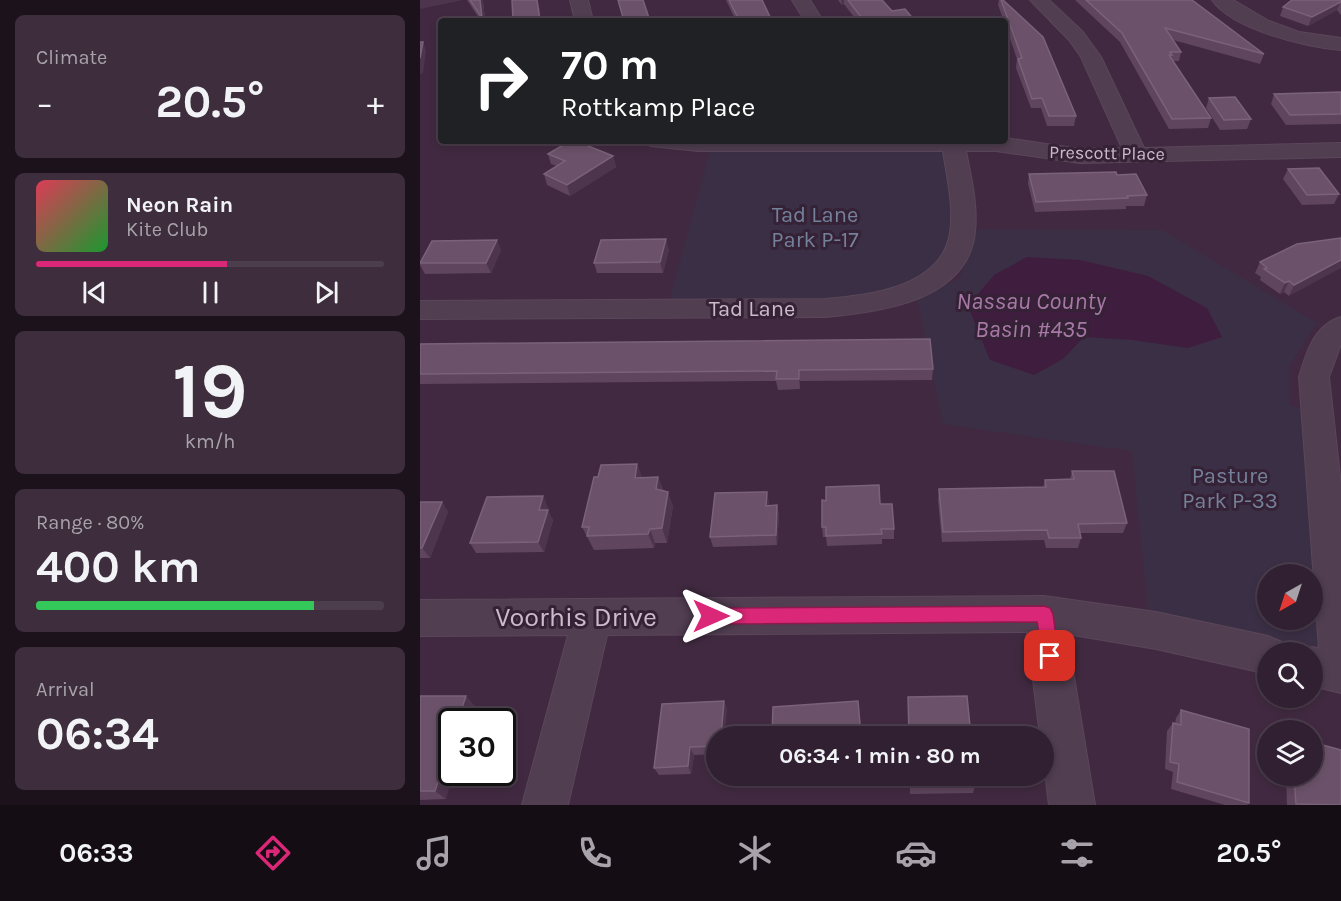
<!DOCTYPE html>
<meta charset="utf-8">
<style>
:root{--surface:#312031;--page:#3d2d3d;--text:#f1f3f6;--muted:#a8a3ab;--line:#4c3e4d;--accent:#db2777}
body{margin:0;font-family:Karla,sans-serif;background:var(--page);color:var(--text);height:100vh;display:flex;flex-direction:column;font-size:22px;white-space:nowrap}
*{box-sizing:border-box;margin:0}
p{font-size:20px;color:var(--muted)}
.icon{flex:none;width:33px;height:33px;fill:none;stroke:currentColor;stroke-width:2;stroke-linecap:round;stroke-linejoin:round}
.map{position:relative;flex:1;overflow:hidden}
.drawer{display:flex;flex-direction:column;gap:15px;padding:15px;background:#1b121b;width:420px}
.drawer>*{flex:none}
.banner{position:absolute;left:18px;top:18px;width:570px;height:126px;border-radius:6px;box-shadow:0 3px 9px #0003,0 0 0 2px var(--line);background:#202124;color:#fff;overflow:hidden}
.needle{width:39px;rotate:219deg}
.controls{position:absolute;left:837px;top:564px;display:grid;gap:12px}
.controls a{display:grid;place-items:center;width:66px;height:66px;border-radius:50%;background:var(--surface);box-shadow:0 3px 9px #0003,0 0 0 2px var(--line);font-size:30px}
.speed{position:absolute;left:18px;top:708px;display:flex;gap:12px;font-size:30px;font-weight:700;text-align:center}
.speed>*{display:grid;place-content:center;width:78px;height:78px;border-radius:50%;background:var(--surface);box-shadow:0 3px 9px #0003,0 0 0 2px var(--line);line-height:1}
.speed .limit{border:3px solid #111;border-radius:9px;background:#fff;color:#111}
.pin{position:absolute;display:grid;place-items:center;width:51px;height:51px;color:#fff;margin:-26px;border-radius:12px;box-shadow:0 3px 9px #0006}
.me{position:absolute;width:66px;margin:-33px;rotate:90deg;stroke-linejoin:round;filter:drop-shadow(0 0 4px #0008)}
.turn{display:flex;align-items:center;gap:21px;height:126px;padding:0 24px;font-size:27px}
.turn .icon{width:78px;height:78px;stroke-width:2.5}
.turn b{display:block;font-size:42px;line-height:51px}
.big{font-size:45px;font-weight:700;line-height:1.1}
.drawer .card{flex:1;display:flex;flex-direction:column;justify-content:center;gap:9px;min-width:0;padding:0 21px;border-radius:9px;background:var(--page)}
.drawer .dial{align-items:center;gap:0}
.dial b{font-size:78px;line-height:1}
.song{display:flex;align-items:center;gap:18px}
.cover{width:72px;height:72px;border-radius:9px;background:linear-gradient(135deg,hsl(350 70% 55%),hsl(130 70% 35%))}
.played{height:6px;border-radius:3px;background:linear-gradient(90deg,var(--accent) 55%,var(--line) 55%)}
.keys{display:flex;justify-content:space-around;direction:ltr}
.heat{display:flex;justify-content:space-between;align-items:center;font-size:33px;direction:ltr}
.charge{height:9px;border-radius:4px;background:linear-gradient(90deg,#34c759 80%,var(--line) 0)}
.trip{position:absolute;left:286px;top:726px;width:348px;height:60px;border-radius:30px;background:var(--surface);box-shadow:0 3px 9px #0003,0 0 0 2px var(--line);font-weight:700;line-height:60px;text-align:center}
.tab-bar{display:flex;height:96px;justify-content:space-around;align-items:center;background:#140d14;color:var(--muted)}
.tab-bar .icon{width:42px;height:42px}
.tab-bar .active{color:var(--accent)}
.tab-bar b{font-size:27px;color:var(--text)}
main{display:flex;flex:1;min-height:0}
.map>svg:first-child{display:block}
.green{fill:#3b2f45;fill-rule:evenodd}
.water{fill:#3f1d3e}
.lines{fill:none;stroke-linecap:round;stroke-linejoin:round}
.street-casing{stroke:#5a475a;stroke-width:2}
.street{fill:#513e51;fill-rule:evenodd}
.wall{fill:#5f455e}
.shaded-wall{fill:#4e354e}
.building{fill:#6b526a;stroke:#7a6279;stroke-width:1.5}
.route{fill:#db2777;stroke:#8e194d;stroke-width:1.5}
.labels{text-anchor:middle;stroke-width:6;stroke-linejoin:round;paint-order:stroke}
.far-street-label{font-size:18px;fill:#cbbbca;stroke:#362236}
.park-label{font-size:22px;fill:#74819a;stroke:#362236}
.street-label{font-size:22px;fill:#cbbbca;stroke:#362236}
.water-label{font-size:24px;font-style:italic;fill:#a678a6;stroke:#362236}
.near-street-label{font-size:27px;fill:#cbbbca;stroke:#362236}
</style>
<main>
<section class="drawer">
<div class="card"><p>Climate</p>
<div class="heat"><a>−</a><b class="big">20.5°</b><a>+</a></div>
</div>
<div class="card">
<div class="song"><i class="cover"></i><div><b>Neon Rain</b><p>Kite Club</p></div></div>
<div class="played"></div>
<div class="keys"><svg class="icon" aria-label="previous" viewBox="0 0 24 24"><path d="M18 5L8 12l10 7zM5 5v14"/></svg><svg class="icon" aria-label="pause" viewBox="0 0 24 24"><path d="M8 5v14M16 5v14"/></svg><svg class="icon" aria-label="next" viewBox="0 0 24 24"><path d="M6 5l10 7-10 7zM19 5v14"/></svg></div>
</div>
<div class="card dial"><b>19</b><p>km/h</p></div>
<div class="card"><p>Range · 80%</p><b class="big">400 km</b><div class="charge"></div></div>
<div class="card"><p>Arrival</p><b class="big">06:34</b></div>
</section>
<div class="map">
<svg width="921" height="805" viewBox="0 0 921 805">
<rect width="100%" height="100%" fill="#412a41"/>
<g class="green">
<path d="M292 144H533L543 211 527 268 463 300 247 309Z"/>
<path d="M558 229 742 230 897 323 870 365 869 405 897 413 921 673 892 652H848L730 628 712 451 523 424 497 298 539 279ZM848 574H892V620H848Z"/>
</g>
<path class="water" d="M607 257 660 260 728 276 787 308 802 337 768 348 712 340 664 337 643 359 614 375 570 360 548 306 574 275Z"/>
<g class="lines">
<defs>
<g id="street">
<path d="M150 0H168L173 21H155Z"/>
<path d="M372 0H390L403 21H385Z"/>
<path d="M610 0H629L663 32 681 57 724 148 921 143V157L660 163 576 151H546C551 177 558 205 555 232 548 301 460 312 405 317L0 319V301L405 299C449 295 521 288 530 233 534 206 527 178 523 151H278L230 146 227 141H585V138L660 149 702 148 661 57 649 40Z"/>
<path d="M792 0H813L849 21 879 32 921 38V50C886 47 813 30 792 0Z"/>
<path d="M921 317V344L909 377 921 485V693L892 686V652H878L892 647 899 648 879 377C886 353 894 325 921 317Z"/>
<path d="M624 596 736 612 848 636 862 642 867 652H848V674L736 649 647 634 675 805H629L624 764V736H620L607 632 187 635 148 805H102L148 635 0 636V600Z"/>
</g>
</defs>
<use href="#street" class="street-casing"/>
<use href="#street" class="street"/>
</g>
<g class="wall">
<path d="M47 0H63L65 21H61Z"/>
<path d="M306 0H342L352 21H316Z"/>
<path d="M418 0H462L472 11 495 21H437L424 4 422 5Z"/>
<path d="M579 0H583L656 116 654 126H627L621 108H611L596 68 597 59 585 24V21H584L578 5Z"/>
<path d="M655 0H772L844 54 840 64 753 40 761 52 759 61H753L791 118 788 128 749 129 700 42Z"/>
<path d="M921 0V15L917 10 888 26 860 16 863 7Z"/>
<path d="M921 92V124L866 125 851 104 854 94Z"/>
<path d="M789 98 831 119 827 129 800 130 786 108Z"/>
<path d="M128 154 193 156 196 167 150 196 127 185 124 174 137 166 131 164Z"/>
<path d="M868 169 919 194 914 204 882 205 863 179Z"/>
<path d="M609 174 697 175 727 195 724 206H706V209L615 212 608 184Z"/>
<path d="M921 238 869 296 864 292 860 294 840 280 841 277 835 273 840 262Z"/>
<path d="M249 249 243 273H177L174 263Z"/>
<path d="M81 250 71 273 5 274 0 265V262Z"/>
<path d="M0 344 513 369 512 380 380 381V389L358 390 356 381 0 384Z"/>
<path d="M217 464 222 478 238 477 243 490 253 506 247 543H235L234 548 174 550 162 527 178 477Z"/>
<path d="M652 471 707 523 703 533H660L661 538 658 548H626L624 540 522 542 518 500 519 489 623 487 625 480 650 479Z"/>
<path d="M0 502H22L28 512 10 558H0Z"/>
<path d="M349 502 348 506 357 505 359 515 357 545 293 547 290 537Z"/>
<path d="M460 504 474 529V539H462V544L407 546 406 537H403L402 527Z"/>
<path d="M128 507 127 510 133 520 124 552 56 553 50 543Z"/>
<path d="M0 696 55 706 50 722H32L26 799 0 800Z"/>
<path d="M488 697 551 736H488Z"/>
<path d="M307 709 297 736V754L274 755 271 774 239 775 234 768Z"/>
<path d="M761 710 829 803 827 805H805L751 789 753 772 745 769 747 731 753 723 755 724 756 718Z"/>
<path d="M490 776H554L555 786 553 793 490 794Z"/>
<path d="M866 776H892L921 805H867Z"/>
</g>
<g class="shaded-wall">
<path d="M0 0H43L0 9Z"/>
<path d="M60 0H63L65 21H63L62 18Z"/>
<path d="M117 0 120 9 121 21H120Z"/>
<path d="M421 0H424V4L422 5Z"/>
<path d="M921 1 917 10 888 26 892 17Z"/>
<path d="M3 42 6 51 3 73 0 74V58Z"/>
<path d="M193 156 196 167 150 196 147 185Z"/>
<path d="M246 239 249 249 243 273 240 262Z"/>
<path d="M77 240 81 250 71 273 66 263Z"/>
<path d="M921 260V268L869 296 874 285Z"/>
<path d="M869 281 864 292 860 294 865 283Z"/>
<path d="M379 370 380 381V389L379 379Z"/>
<path d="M217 464 223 479 215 478Z"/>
<path d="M238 477 243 492 236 489Z"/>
<path d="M248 492 253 506 247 543 242 528Z"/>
<path d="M347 492 349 502 347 516 346 506Z"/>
<path d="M123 496 128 507 124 520 119 510Z"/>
<path d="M22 502 28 512 10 558 2 548Z"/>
<path d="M357 505 359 515 357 545 356 535Z"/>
<path d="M128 510 133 520 124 552 118 542Z"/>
<path d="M230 529 235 543 234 548 228 534Z"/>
<path d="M46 696 55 706 50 722H37Z"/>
<path d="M304 701 307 709 305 736H301Z"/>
<path d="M32 739V772H34L26 799 15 791Z"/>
<path d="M270 747 274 755 271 774 268 766Z"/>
</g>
<g class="building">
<path d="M50 0H60L62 18Z"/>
<path d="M92 0H117L120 21H93Z"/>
<path d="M198 0H223L230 21H204Z"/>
<path d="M309 0H342L352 21H316L315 18H318Z"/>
<path d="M428 0H462L472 11 485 9 495 21H444Z"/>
<path d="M581 0H583L623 37 656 116H629L622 98 612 99 598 59 602 58Z"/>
<path d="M666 0H772L844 54 745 28 761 52H750L752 55H749L791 118 752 119 702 33Z"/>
<path d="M872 0H921V2L892 17 863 7Z"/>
<path d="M0 42H3L0 58Z"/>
<path d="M921 92V114L870 115 854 94Z"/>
<path d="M815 97 831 119 804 120 789 98Z"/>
<path d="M150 141H156L193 156 147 185 124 174 145 161 128 154Z"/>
<path d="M899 168 919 194 887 195 868 169Z"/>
<path d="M696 172 697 175 716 174 727 195 707 196 708 198 616 202 609 174Z"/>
<path d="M921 238V260L874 285 869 281 865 283 844 269 847 268 840 262 877 244Z"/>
<path d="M246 239 240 262 174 263 181 240Z"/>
<path d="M77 240 66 263H0L12 241Z"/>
<path d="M510 339 513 369 379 370V379H356L357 371 0 374V344Z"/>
<path d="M217 464 215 478 238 477 236 489 248 492 242 528 230 529 228 534 167 536 169 527H162L174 477H178L181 465Z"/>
<path d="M652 471H694L707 523 658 524 661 538H629L627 530 523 532 519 489 626 487 625 480 654 479Z"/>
<path d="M459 485 460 504H472L474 529H461L462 534 406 536V527H402V500L406 501V487Z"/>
<path d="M347 492 346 506 357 505 356 535 290 537 295 493Z"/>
<path d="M123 496 119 510H128L118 542 50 543 67 497Z"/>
<path d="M0 502H22L2 548H0Z"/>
<path d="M0 696H46L37 722H32V739L15 791H0Z"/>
<path d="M547 696 551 736H489L488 697Z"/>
<path d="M304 701 301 736H297V746L270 747 268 766 234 768 242 704Z"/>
<path d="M438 701 441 736H352L353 707Z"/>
<path d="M761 710 829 729V803L757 782 759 764 750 762 753 723 761 725Z"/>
<path d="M892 742 921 750V805L876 804 874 776H892Z"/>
<path d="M491 776H554L555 786 491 787Z"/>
</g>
<path class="route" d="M624 606 630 608 633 614 639 656 637 662 630 664 624 662 617 622 291 624 285 622 282 616 285 611 291 608Z"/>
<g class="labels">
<g class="far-street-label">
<text transform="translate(687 153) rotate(1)" y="6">Prescott Place</text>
</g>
<g class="park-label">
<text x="395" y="222">Tad Lane<tspan x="395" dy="25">Park P-17</tspan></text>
<text x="810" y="483">Pasture<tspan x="810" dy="25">Park P-33</tspan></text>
</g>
<g class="street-label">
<text x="332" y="316">Tad Lane</text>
</g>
<g class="water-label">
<text x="611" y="309">Nassau County<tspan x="611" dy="28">Basin #435</tspan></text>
</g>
<g class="near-street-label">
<text x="156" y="626">Voorhis Drive</text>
</g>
</g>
</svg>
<div class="controls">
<a><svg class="needle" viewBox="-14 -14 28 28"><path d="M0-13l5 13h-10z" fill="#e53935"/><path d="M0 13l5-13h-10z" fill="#a8a3ab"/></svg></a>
<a><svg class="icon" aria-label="search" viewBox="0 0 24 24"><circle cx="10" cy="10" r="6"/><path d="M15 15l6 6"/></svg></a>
<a><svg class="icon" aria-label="layers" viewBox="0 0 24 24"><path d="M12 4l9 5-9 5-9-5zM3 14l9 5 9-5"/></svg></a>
</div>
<div class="speed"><div class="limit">30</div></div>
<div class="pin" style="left:630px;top:656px;background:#d93025"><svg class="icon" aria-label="arrive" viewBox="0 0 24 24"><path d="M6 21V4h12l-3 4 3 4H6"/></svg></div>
<svg class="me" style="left:291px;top:616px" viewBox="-20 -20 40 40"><path d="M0-17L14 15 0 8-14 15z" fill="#db2777" stroke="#fff" stroke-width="4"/></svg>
<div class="trip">06:34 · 1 min · 80 m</div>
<div class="banner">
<div class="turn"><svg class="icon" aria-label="right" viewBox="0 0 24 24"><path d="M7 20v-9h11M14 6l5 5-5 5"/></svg><div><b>70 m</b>Rottkamp Place</div></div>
</div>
</div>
</main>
<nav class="tab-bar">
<b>06:33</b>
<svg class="icon active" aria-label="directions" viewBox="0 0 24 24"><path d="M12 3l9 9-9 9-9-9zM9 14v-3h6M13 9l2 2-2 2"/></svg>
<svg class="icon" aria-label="music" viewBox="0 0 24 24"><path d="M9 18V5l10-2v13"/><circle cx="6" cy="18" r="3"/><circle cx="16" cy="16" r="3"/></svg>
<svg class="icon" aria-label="phone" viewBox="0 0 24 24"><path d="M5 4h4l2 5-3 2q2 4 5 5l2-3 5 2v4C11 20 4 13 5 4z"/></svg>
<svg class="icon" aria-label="climate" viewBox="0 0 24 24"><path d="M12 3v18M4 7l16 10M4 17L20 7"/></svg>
<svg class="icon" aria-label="car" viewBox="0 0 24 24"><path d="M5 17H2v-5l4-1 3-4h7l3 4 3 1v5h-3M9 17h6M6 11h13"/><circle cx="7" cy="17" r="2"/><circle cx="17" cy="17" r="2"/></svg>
<svg class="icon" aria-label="filters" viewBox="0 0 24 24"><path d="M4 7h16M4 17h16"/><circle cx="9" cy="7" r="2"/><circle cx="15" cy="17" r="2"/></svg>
<b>20.5°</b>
</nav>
